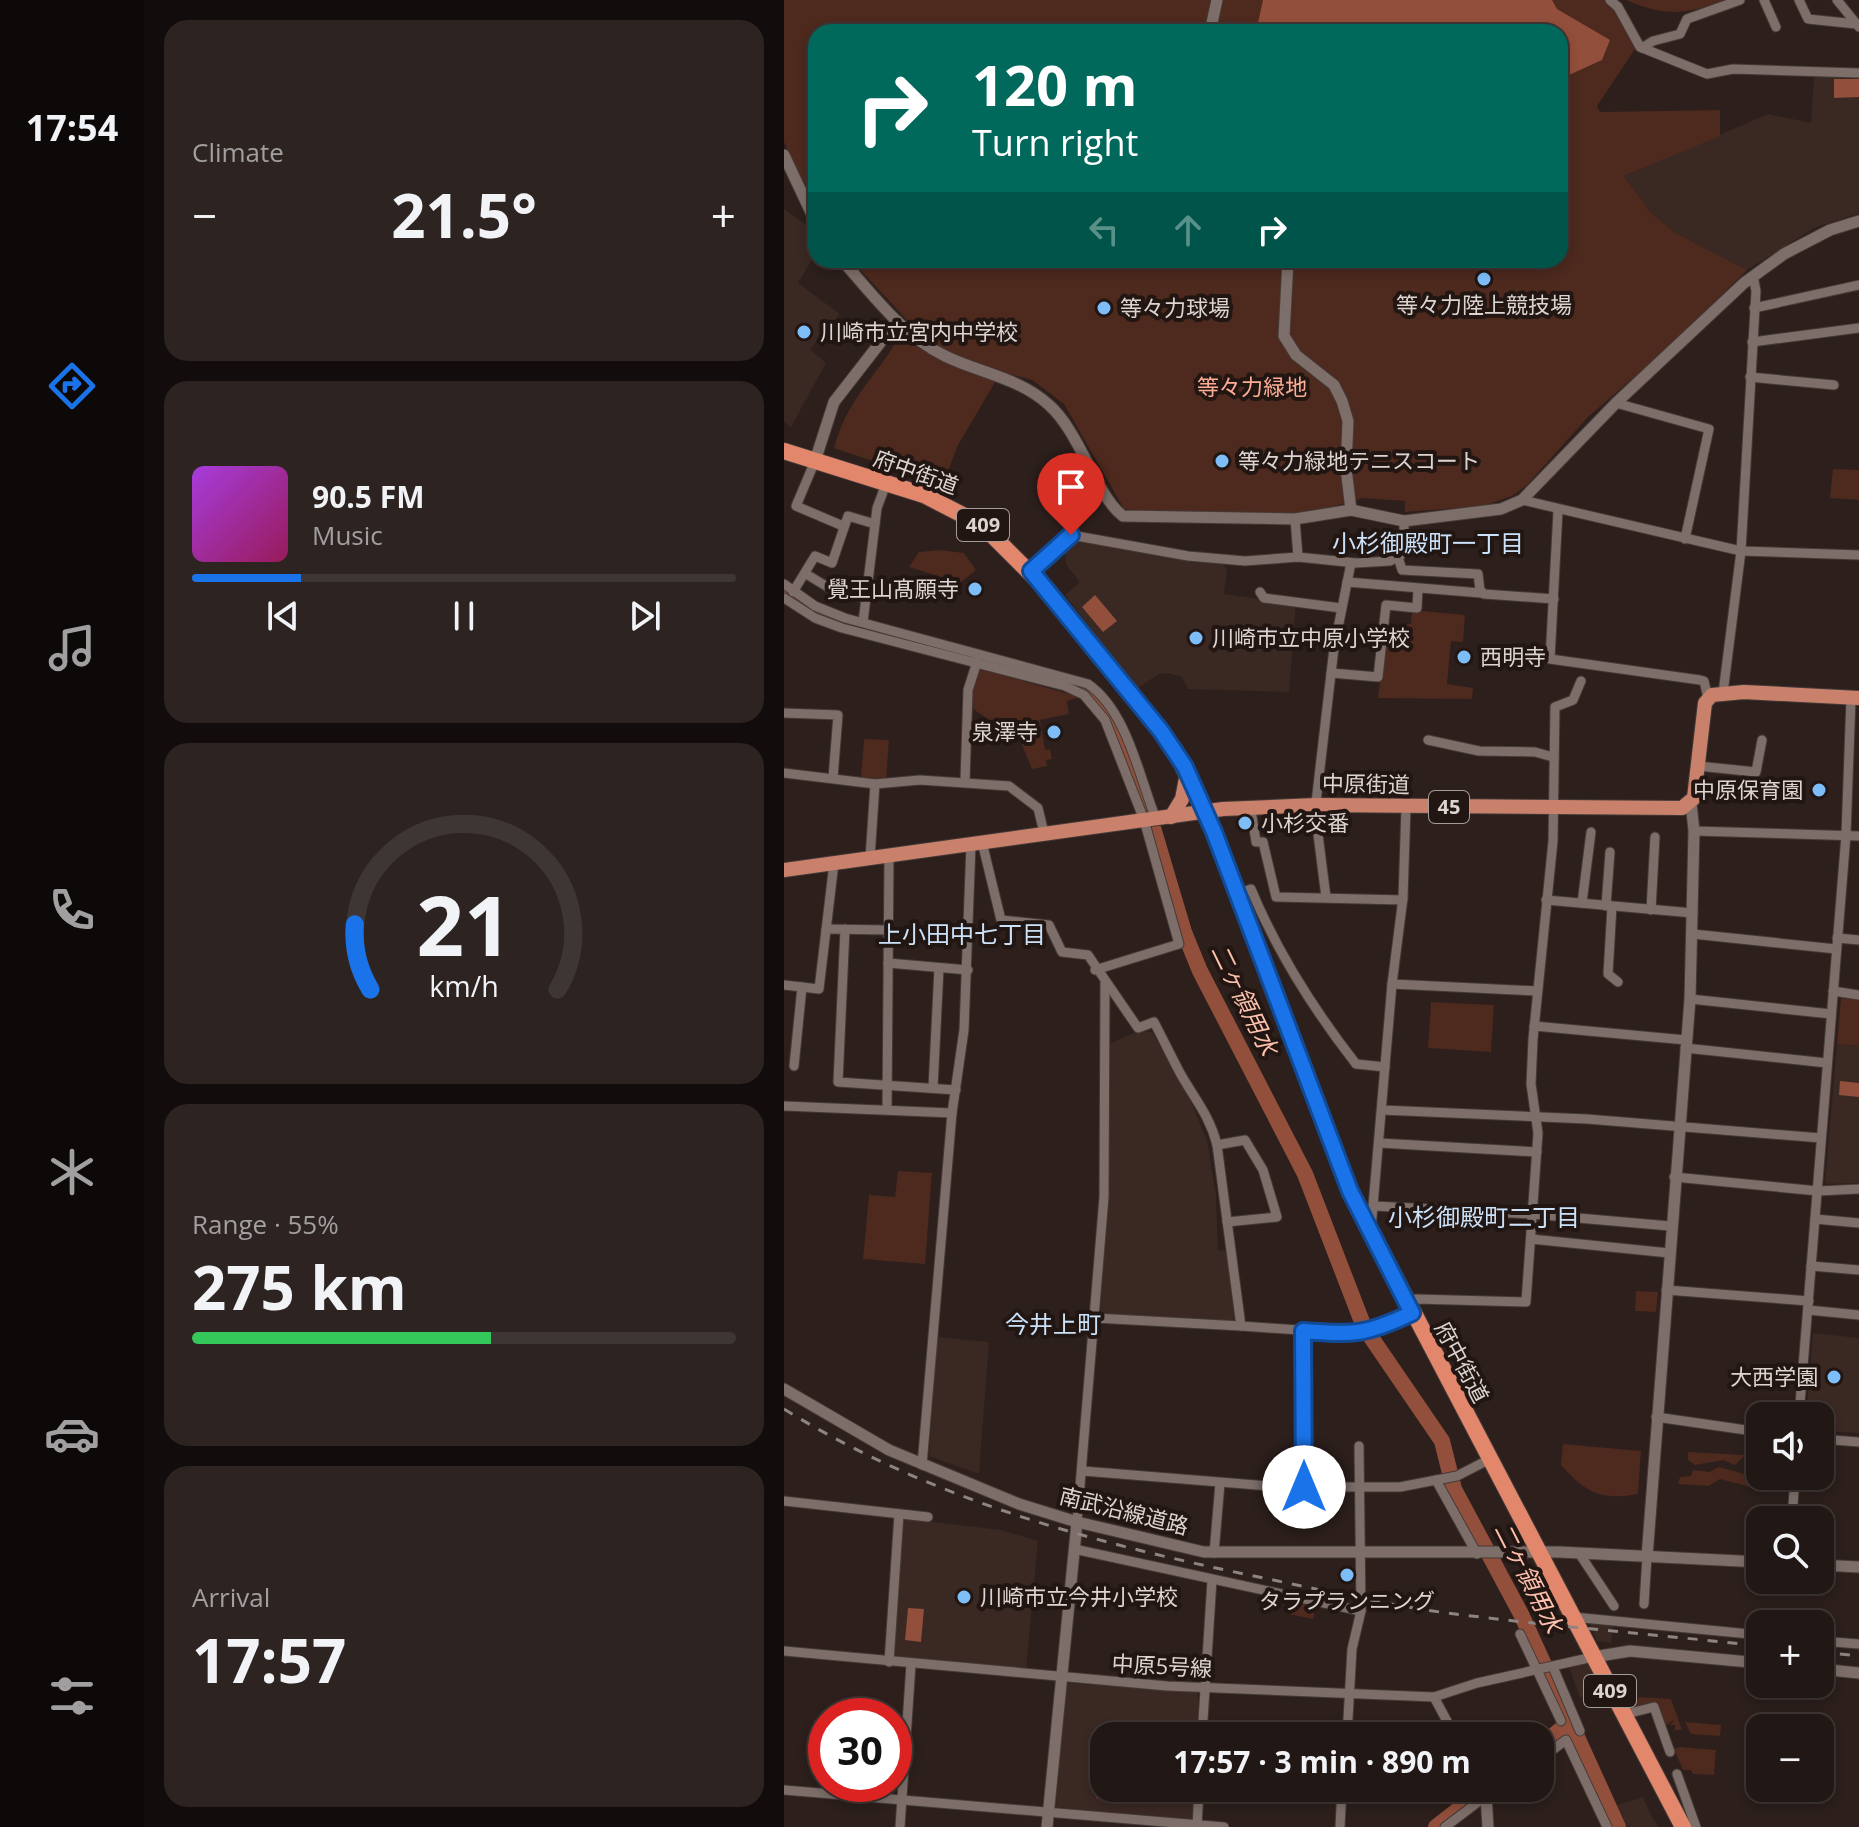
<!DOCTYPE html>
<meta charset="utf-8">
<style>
:root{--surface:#211715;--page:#2d2422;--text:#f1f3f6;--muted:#a29fa0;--line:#3e3634;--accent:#1a73e8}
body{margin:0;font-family:"Open Sans","Noto Sans JP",sans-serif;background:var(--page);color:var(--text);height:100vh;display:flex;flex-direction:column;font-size:30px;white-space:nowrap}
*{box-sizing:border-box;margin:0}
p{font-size:26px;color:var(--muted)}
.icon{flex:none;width:44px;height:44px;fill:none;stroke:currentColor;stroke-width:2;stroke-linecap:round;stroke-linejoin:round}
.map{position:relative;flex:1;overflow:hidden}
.details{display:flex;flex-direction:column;gap:20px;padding:20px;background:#120d0c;width:640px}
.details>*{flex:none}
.hud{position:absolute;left:24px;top:24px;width:760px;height:244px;border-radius:24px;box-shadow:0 4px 12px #0003,0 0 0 2px var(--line);background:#00695c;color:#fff;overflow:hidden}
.fabs{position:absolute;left:962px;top:1402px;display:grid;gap:16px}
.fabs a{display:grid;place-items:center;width:88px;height:88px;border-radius:16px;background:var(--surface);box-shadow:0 4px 12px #0003,0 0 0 2px var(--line);font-size:40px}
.speed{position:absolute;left:24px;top:1698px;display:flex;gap:16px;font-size:40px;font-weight:700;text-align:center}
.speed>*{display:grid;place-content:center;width:104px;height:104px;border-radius:50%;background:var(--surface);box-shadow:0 4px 12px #0003,0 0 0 2px var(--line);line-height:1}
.speed .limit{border:12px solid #d22;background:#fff;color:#111}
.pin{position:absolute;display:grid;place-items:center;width:68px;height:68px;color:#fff;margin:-82px -34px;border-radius:50% 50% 50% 0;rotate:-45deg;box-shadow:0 0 8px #0007}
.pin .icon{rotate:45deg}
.me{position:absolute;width:88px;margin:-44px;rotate:0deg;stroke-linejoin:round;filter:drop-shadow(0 0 6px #0008)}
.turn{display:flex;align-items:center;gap:28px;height:168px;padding:0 32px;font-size:36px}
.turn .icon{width:104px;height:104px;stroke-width:2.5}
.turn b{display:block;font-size:56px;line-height:68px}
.lanes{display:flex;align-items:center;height:76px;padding:0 32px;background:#0003;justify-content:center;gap:40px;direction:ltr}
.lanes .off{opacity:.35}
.big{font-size:60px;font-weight:700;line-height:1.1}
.details .card{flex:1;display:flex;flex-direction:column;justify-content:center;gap:12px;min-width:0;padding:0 28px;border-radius:24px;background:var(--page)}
.details .dial{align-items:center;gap:0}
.dial svg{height:208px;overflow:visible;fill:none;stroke:var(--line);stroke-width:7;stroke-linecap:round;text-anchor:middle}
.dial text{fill:var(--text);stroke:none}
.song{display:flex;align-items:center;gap:24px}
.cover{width:96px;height:96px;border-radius:12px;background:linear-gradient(135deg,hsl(280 70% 55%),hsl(330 70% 35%))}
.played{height:8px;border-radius:4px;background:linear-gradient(90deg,var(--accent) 20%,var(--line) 20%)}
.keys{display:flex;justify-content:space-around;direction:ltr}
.heat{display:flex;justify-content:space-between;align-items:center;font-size:44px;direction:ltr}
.charge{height:12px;border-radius:6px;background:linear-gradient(90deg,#34c759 55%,var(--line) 0)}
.trip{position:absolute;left:306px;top:1722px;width:464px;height:80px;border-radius:24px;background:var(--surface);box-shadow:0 4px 12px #0003,0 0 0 2px var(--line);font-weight:700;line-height:80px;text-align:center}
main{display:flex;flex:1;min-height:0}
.menu{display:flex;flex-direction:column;width:144px;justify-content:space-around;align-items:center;background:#0d0908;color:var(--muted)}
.menu .icon{width:56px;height:56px}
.menu .on{color:var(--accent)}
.menu b{font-size:36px;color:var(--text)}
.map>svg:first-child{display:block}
.built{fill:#3a2823}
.green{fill:#4d291e}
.water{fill:#924f3b}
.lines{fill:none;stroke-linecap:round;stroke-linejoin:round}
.river{stroke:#924f3b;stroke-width:16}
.minor-casing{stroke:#443a37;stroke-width:11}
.tertiary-casing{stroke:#443a37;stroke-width:13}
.primary-casing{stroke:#443a37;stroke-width:16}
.trunk-casing{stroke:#443a37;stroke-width:18}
.minor{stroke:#7d6e69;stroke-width:9}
.tertiary{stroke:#7d6e69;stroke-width:11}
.primary{stroke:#c9816b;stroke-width:14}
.trunk{stroke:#e2876c;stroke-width:16}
.rail{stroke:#8e8481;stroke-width:3;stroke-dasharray:10 10;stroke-linecap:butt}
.route-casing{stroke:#114b97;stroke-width:20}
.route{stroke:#1a73e8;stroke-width:14}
.poi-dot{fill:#7dbef9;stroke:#221613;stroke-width:3}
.labels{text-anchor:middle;stroke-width:8;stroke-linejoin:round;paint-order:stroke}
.shield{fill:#221613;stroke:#a59b99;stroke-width:2}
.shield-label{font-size:20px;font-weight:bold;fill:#ddd4d2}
.poi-label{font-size:22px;fill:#ddd4d2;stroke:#221613;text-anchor:start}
.park-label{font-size:22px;fill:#fdad95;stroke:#221613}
.street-label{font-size:22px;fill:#ddd4d2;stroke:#221613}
.neighbourhood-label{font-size:24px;fill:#cae1f8;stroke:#221613}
.water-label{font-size:24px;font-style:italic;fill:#fdc0ad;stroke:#221613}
</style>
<main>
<nav class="menu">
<b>17:54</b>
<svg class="icon on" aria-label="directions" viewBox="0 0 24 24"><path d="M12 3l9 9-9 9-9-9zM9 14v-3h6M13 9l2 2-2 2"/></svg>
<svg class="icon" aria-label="music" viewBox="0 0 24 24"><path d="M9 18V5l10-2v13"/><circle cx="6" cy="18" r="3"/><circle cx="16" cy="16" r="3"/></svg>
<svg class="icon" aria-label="phone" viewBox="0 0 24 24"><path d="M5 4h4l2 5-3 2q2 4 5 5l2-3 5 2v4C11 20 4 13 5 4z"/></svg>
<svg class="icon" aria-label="climate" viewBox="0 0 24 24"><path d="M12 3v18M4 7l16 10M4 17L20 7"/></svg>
<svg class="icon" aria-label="car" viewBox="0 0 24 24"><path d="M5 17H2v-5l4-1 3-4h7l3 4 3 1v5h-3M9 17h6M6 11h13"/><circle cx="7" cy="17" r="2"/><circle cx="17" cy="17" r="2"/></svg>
<svg class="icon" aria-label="filters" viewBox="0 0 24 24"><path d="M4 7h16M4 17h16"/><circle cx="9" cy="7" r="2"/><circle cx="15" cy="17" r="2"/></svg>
</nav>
<section class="details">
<div class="card"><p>Climate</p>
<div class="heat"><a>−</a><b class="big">21.5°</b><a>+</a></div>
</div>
<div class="card">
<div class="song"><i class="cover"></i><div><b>90.5 FM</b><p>Music</p></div></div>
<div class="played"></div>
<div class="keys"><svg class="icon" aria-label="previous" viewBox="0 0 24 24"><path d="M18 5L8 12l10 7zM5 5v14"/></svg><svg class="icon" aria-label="pause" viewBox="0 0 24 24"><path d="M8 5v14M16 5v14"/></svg><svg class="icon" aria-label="next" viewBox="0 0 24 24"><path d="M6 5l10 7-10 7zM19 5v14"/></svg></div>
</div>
<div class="card dial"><svg viewBox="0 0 100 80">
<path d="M14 69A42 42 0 1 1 86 69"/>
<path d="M14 69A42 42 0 0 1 8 44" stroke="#1a73e8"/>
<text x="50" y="56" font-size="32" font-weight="700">21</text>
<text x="50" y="72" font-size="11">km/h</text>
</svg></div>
<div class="card"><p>Range · 55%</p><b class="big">275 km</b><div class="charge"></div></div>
<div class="card"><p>Arrival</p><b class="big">17:57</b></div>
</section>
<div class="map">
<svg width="1075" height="1827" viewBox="0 0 1075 1827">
<rect width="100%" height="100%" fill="#2c1f1c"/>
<g class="built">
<path d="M1075 74V213L1030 228 963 270 892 233 866 212 840 176 984 114 1027 123 1030 77Z"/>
<path d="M0 209 21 224 32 239V252L14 283 56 314 26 349 42 363 7 427 0 421Z"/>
<path d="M286 539 438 563 443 570 440 594 512 604 505 692 404 689 398 677 384 673 375 674 352 689 281 595 296 582 282 565 280 544Z"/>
<path d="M354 1031 368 1032 407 1102 423 1140 432 1195 434 1250 442 1251 451 1321 316 1314 325 1151V1044Z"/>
<path d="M1053 1044 1075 1046V1183L1044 1184 1041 1182Z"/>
<path d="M1029 1333 1075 1338V1433L1036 1431V1416H1022Z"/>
<path d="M153 1337 205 1342 195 1474 145 1456Z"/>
<path d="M117 1518 217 1530 254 1541 242 1669 110 1657 108 1653Z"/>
<path d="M805 1623 829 1626 827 1643 813 1641Z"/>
<path d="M804 1663 816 1688 796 1698 785 1667Z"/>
<path d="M281 1683 414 1691 415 1736H320V1788H411L409 1821 272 1807Z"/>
<path d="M859 1797 868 1817 875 1827H843L833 1805Z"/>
</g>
<g class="green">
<path d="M0 0H821L835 14 851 49 813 106 816 112 936 110V136L840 176 866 212 892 233 963 270 877 354 804 417 742 486 728 496 699 506 621 512V501L579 498 525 513H384L340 509 280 404 248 380 217 372 173 447 159 485 50 448C65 391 103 369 123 320L67 260H776V32H32V213L0 142Z"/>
<path d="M842 0H943C901 14 884 18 842 0Z"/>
<path d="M1049 469 1075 470V500L1046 498Z"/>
<path d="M156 550 180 553 192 570 171 587 164 579 125 567 135 552Z"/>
<path d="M628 610 681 615 679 642 667 641 663 684 689 688 688 699 594 698 602 631 620 633 621 624H627Z"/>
<path d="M196 669 296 697 283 701 285 714 256 720 261 750 266 749 268 759 262 760 263 766 248 769 236 740 189 709 187 692Z"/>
<path d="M80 739 105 740 102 780 77 778Z"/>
<path d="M1057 998 1075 1000V1046L1053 1044Z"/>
<path d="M647 1002 710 1005 707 1052 644 1048Z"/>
<path d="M114 1171 148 1173 141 1264 79 1259 85 1195 111 1197Z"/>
<path d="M852 1291 874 1292 872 1312 851 1311Z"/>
<path d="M779 1444 857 1451 854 1494C816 1501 801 1492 777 1465Z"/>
<path d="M904 1452 960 1455V1456L951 1465 939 1460 911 1465 904 1460Z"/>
<path d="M935 1467 960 1474 970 1473V1488L936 1479 925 1486 894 1484 896 1477 907 1476 909 1470 925 1472Z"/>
<path d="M508 1598 532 1604 529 1619 505 1614Z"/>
<path d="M855 1697 887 1699 898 1730H891V1725H886L891 1719 881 1726 873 1704 849 1707Z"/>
<path d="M901 1722 937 1725 936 1736 907 1734Z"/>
<path d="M896 1747 932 1750 930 1775 909 1774 907 1770H899L890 1749Z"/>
</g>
<g class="water">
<path d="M479 0H768L773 9 826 40 818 60 776 79V32H472Z"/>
<path d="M1050 79H1075V97L1050 98Z"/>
<path d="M311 595 333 621 319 632 298 607Z"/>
<path d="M1056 1081 1075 1083V1097L1055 1095Z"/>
<path d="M124 1608 140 1609 137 1642 121 1640Z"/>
<path d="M315 1766H320V1788H330L329 1800 312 1798Z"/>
</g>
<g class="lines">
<g class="river">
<path d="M0 591 42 617 131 641"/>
<path d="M281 681 307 693 324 713 370 831 400 932 416 971 521 1174 580 1327 658 1441 670 1489 737 1614 834 1827"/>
<path d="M756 1746 785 1723"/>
<path d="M652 1827 702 1788"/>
</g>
<defs>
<g id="minor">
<path d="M826 0 834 7 856 47 923 74 949 69 1075 73"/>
<path d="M980 0 992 27"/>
<path d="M1015 0 1024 19 1072 24"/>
<path d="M1053 0 1075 27"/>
<path d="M858 48 869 41 896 34 903 19 956 0"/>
<path d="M970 308 1075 285"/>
<path d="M968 342 1075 328"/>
<path d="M966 377 1050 385"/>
<path d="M832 403 925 429 901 539"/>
<path d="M31 461 12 506 59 526"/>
<path d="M738 500 957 551 1075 555"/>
<path d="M774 511 766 659 916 680 920 681 924 698"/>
<path d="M511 519 514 557"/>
<path d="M614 557 618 570 694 574 696 590 700 594 770 599"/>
<path d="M247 571 287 535 404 556 461 561 514 557 572 563 606 561 616 556 620 549V521"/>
<path d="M22 574 52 592 83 598"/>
<path d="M563 582 697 593"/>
<path d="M0 584 31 606 61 618 304 684C343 711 355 776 372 819"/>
<path d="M9 592 31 556 48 563 64 516 91 524"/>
<path d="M476 592 480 598 557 608"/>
<path d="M0 598 31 618 58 628 281 686 300 695 321 720 360 820 395 944 311 970"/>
<path d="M79 622 93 508 102 484"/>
<path d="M547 673 594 677 602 605 633 608 634 589"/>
<path d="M939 693 957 551 972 291 969 276"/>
<path d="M0 713 54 715 49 778"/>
<path d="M644 740 695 751 751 752 769 757"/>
<path d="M914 766 972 772 978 740"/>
<path d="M0 773 91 784 136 780 225 786 254 808 260 833"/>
<path d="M181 781 184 690 193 662"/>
<path d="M467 810 472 842H479L492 897 619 900"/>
<path d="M910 831 1075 836"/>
<path d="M198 842 217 920 265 925 278 952 304 955 354 1028 370 1022C379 1039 387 1056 396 1073 410 1098 426 1116 433 1145L457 1326 573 1334 590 1331 628 1313"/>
<path d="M86 858 91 784"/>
<path d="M454 894 467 889C493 952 530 1010 572 1064L601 1067"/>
<path d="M542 897 531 811 550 648 567 563"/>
<path d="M762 900 909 913"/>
<path d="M798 903 807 832"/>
<path d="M822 906 826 852"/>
<path d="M828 906 824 974 834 982"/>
<path d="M867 910 871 837"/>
<path d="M42 929 104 930"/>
<path d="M61 929 54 1082 172 1090"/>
<path d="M909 934 1052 949"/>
<path d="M1053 938 1075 940"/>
<path d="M104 963 184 970"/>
<path d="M608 984 753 991"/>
<path d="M0 985 35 989 50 863"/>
<path d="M1049 991 1075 995"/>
<path d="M906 999 1047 1014"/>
<path d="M750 1026 902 1040"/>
<path d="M901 1048 1043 1063"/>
<path d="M10 1066 18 987"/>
<path d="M149 1088 155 968"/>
<path d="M0 1106 168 1113"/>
<path d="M103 1109 105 855"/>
<path d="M598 1110 803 1119 1037 1138"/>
<path d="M595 1143 753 1152"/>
<path d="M433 1145 461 1140 479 1170 493 1217 443 1222"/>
<path d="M890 1177 1034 1191 1075 1189"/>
<path d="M590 1206 748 1214 886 1226"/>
<path d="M1031 1219 1075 1223"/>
<path d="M587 1229 608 984 619 898 622 807"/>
<path d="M747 1239 885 1253"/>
<path d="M1027 1266 1075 1270"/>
<path d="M882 1290 1025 1301"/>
<path d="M624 1303 632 1299 742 1302 754 1133 747 1084 749 1039 769 841 771 707 789 700 797 681"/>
<path d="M1024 1310 1075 1315"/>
<path d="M311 1318 457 1326"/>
<path d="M519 1331 520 1487"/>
<path d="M1015 1416 1062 835 1067 698"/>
<path d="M872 1417 976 1432"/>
<path d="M1036 1439 1075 1442"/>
<path d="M138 1465 168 1113 180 1030 187 844"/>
<path d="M299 1471 498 1487H616L673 1476 704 1460"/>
<path d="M652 1480 693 1554"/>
<path d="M0 1501 144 1517"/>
<path d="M1008 1520 1011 1476"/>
<path d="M293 1522 320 1197 321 983"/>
<path d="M290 1549 577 1611"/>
<path d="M430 1553 436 1483"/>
<path d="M795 1553 830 1606"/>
<path d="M860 1604 863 1557"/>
<path d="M789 1617 976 1635"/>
<path d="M736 1634 777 1721"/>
<path d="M1036 1641 1075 1644"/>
<path d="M0 1651 383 1686 650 1697 693 1683 809 1657"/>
<path d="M105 1662 115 1514"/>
<path d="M769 1667 796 1731"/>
<path d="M650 1697 671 1736"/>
<path d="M838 1715 870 1707 886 1752"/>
<path d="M418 1736 428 1580"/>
<path d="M563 1736 568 1649 577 1611 575 1446"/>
<path d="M756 1759 782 1740 823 1827"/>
<path d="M893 1774 912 1827"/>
<path d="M0 1790 440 1827"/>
<path d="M703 1799 718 1788"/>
<path d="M116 1827 127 1664"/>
<path d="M413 1827 415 1788"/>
<path d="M556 1827 558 1788"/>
<path d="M661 1827 702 1796 698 1788"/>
</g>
<g id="tertiary">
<path d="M426 32 433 0"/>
<path d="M0 155 32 223"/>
<path d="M58 260C88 294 119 336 161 356 196 373 236 378 265 405 296 432 312 496 339 516L511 519 567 510 620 521 717 509 738 500 832 403 960 283 1000 254 1046 230 1075 221"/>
<path d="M504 260 500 336 512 355 550 385 558 401 564 421 562 468 567 510"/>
<path d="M31 461 50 402 113 321"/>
<path d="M0 1389 105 1450 235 1504 293 1522 420 1552H775L976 1562"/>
<path d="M863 1557 906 999 910 831 907 803"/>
<path d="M1036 1565 1075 1567"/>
<path d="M809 1657 846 1651 976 1663"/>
<path d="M1036 1669 1075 1673"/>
<path d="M702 1796 704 1827"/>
<path d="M263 1827 293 1522"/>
</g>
<g id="primary">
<path d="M387 817 398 799 403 773"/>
<path d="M0 870 439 809 532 805 898 808 910 798 921 703 928 695 960 692 1075 698"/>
</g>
<path id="trunk" d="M0 451 140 495 198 525 266 593 391 750 430 832 566 1191 899 1827"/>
</defs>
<use href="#minor" class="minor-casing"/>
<use href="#tertiary" class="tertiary-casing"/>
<use href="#primary" class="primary-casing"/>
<use href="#trunk" class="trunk-casing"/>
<use href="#minor" class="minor"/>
<use href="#tertiary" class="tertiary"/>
<use href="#primary" class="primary"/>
<use href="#trunk" class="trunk"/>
<g class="rail">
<path d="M0 1409C144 1498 301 1541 465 1575 529 1588 592 1603 656 1612 762 1626 869 1634 976 1646"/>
<path d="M1036 1652 1075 1656"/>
</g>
</g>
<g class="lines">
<defs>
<path id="route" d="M287 535 247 571 377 731 401 767 430 832 566 1191 628 1313C582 1335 569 1335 519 1331L520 1487"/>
</defs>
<use href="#route" class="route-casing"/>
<use href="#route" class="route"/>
</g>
<g class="poi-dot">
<circle cx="700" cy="279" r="8"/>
<circle cx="320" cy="308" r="8"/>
<circle cx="20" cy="332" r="8"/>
<circle cx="438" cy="461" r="8"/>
<circle cx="191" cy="589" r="8"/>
<circle cx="412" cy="638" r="8"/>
<circle cx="680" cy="657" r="8"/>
<circle cx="270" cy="732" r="8"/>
<circle cx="1035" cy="790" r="8"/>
<circle cx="461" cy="823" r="8"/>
<circle cx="1050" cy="1377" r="8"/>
<circle cx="563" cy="1575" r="8"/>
<circle cx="180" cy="1597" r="8"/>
</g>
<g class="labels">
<g class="shield">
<rect x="173" y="509" width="52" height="32" rx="6"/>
<rect x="645" y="791" width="40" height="32" rx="6"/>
<rect x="800" y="1675" width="52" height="32" rx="6"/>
</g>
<g class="shield-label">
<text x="199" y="532">409</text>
<text x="665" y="814">45</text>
<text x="826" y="1698">409</text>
</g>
<g class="poi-label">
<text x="700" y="313" text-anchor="middle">等々力陸上競技場</text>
<text x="336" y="316">等々力球場</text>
<text x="36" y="340">川崎市立宮内中学校</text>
<text x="454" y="469">等々力緑地テニスコート</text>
<text x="175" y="597" text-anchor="end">覺王山髙願寺</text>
<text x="428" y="646">川崎市立中原小学校</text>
<text x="696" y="665">西明寺</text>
<text x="254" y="740" text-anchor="end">泉澤寺</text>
<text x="1019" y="798" text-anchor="end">中原保育園</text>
<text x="477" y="831">小杉交番</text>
<text x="1034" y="1385" text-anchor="end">大西学園</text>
<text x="196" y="1605">川崎市立今井小学校</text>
<text x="563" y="1609" text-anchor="middle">タラプランニング</text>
</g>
<g class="park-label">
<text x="468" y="395">等々力緑地</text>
</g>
<g class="street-label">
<text transform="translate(132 472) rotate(20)" y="8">府中街道</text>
<text transform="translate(582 784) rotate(1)" y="8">中原街道</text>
<text transform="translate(678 1362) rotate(62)" y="8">府中街道</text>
<text transform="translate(340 1511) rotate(14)" y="8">南武沿線道路</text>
<text transform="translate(378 1666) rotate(3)" y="8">中原5号線</text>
</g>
<g class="neighbourhood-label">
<text x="644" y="552">小杉御殿町一丁目</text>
<text x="178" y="943">上小田中七丁目</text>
<text x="700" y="1226">小杉御殿町二丁目</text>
<text x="269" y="1333">今井上町</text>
</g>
<g class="water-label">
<text transform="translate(460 1000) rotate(64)" y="8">二ヶ領用水</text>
<text transform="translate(744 1578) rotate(63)" y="8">二ヶ領用水</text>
</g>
</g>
</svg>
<div class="fabs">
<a><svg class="icon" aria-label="sound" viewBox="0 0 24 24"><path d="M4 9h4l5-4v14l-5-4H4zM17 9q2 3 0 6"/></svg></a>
<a><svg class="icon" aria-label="search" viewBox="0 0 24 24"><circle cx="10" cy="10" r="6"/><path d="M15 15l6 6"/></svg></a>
<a>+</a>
<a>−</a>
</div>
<div class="speed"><div class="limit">30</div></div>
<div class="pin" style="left:287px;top:535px;background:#d93025"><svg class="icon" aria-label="arrive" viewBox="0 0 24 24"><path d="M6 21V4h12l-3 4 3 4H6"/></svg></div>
<svg class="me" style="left:520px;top:1487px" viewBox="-20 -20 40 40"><circle r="19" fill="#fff"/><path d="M0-13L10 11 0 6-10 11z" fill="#1a73e8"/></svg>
<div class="trip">17:57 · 3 min · 890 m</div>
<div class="hud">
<div class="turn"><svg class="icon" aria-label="right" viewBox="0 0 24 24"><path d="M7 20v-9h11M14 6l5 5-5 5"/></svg><div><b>120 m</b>Turn right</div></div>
<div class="lanes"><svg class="icon off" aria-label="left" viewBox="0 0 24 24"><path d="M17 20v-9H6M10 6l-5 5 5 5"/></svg><svg class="icon off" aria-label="ahead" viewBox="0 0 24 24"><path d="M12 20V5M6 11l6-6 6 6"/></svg><svg class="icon" aria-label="right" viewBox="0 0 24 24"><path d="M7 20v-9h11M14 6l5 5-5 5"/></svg></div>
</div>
</div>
</main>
